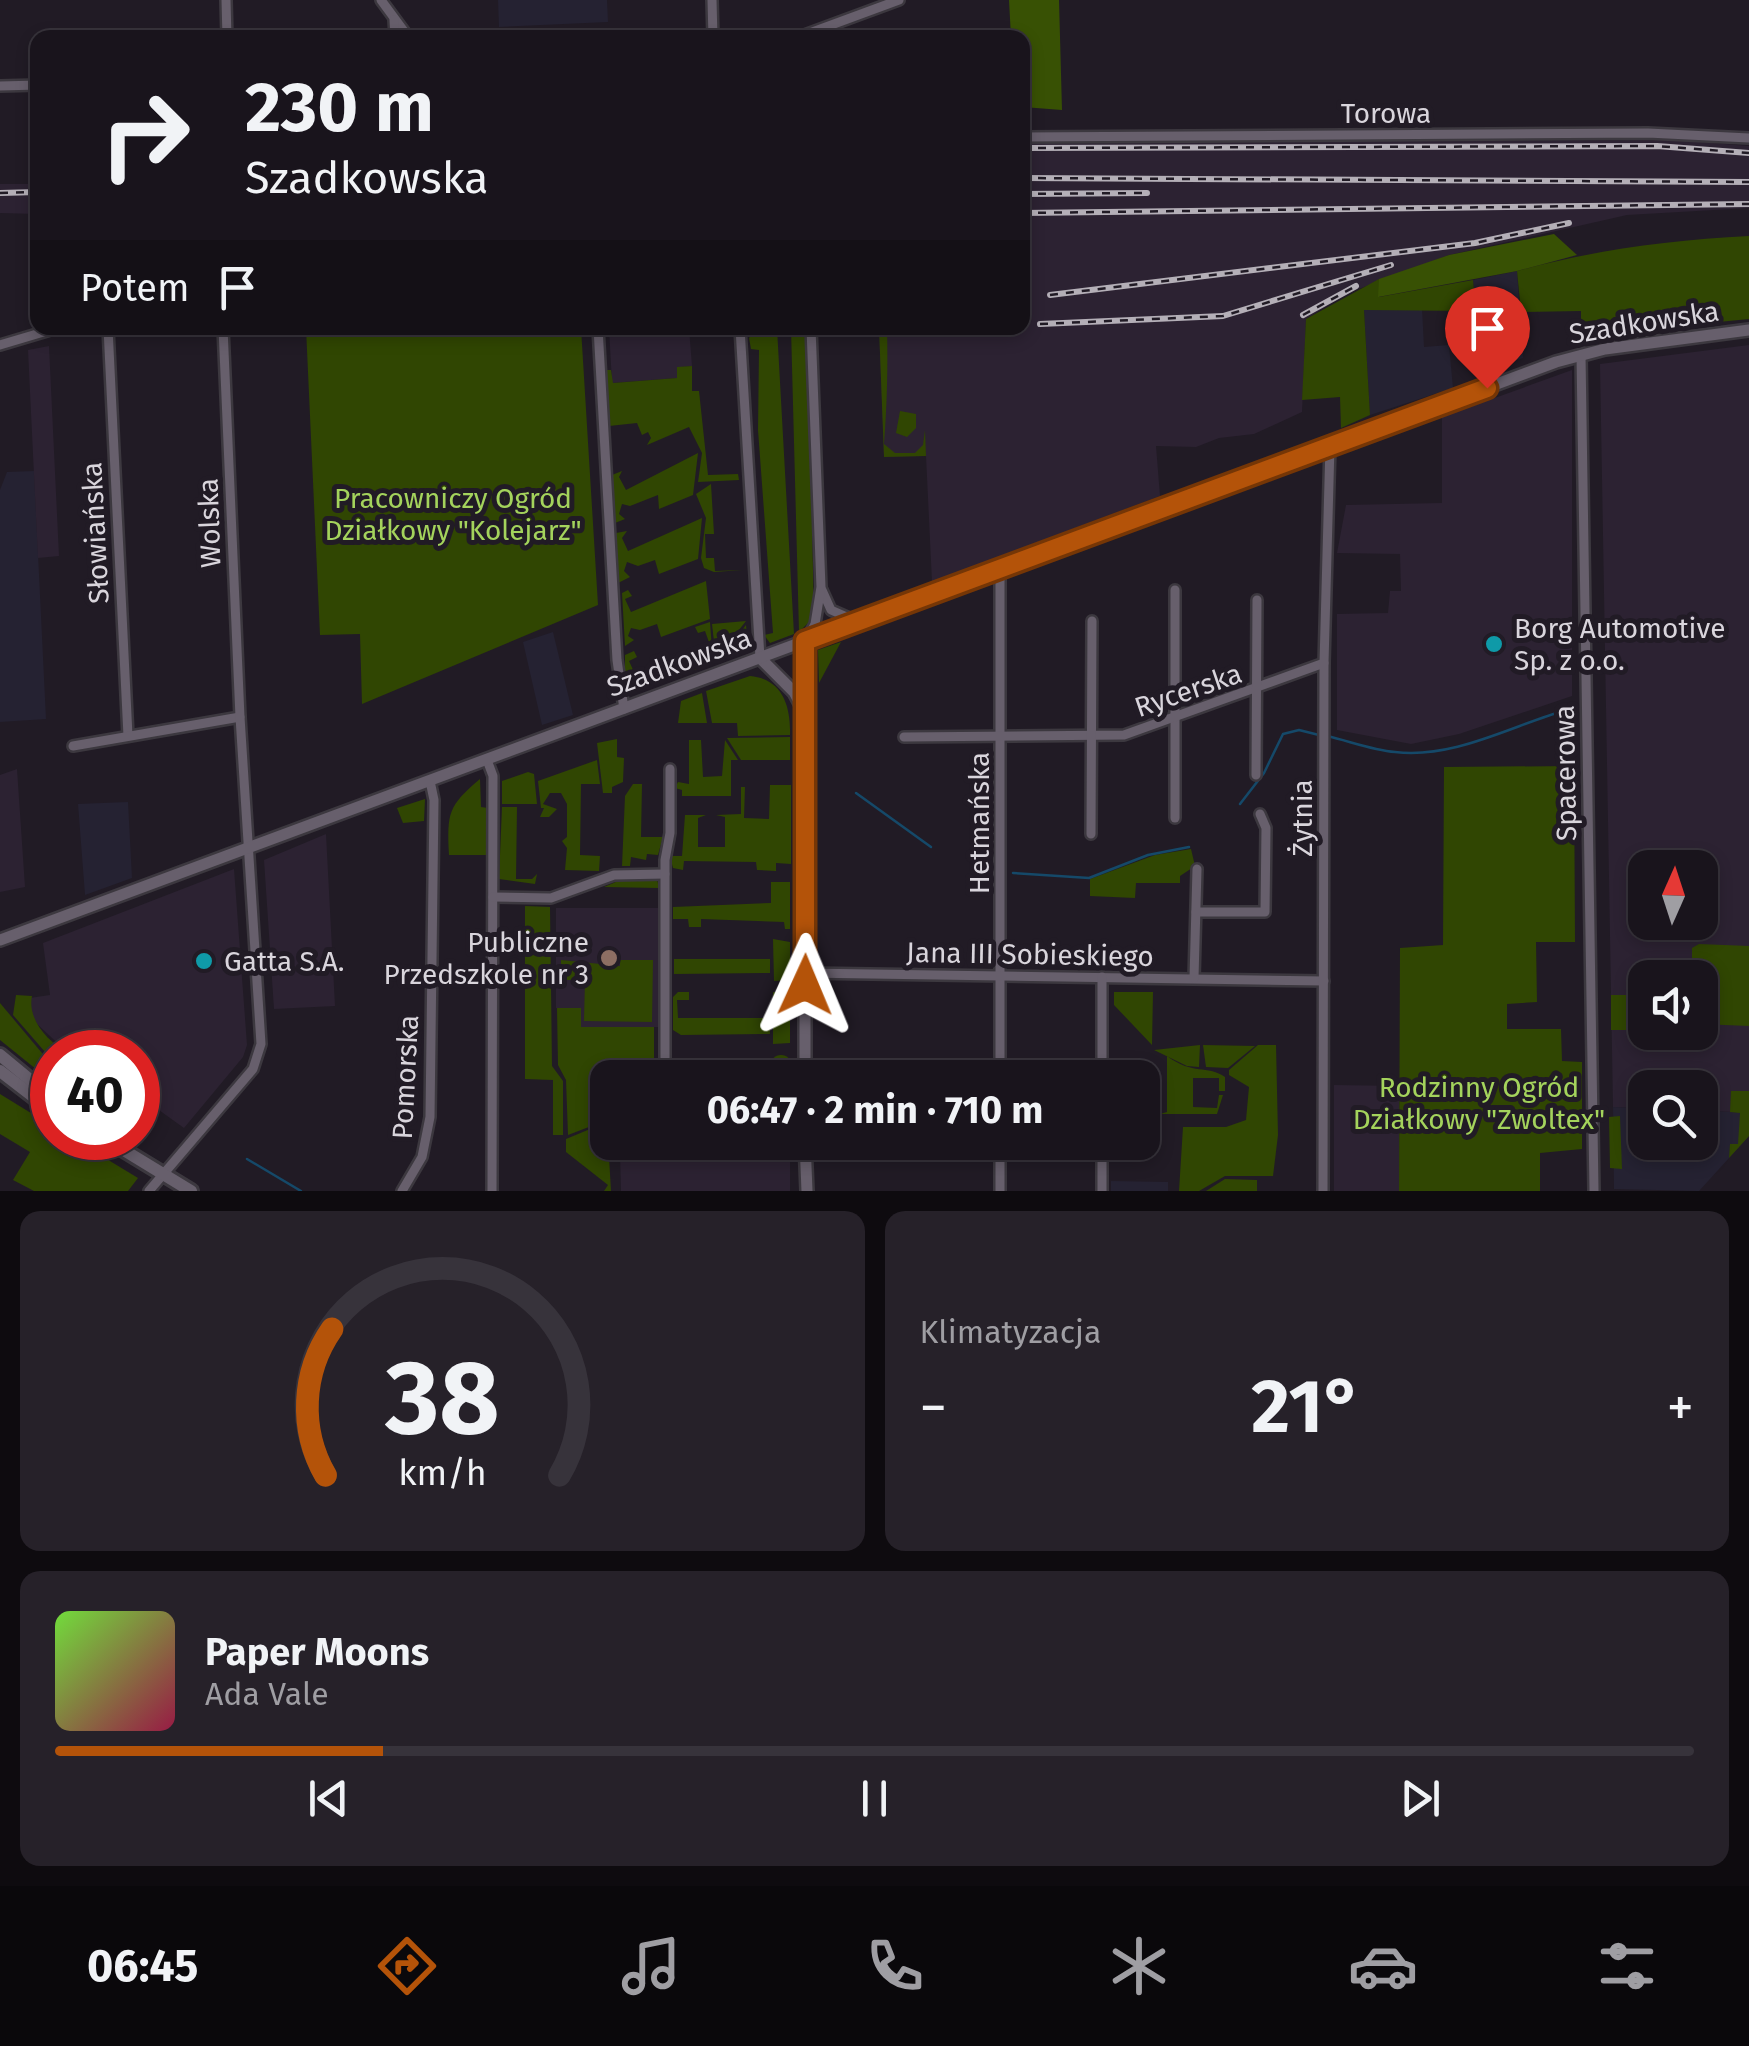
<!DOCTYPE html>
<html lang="pl">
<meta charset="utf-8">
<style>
:root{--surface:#19141c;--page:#262129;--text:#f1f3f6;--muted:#9f9ea3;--line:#37333b;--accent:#b45309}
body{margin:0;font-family:"Fira Sans",sans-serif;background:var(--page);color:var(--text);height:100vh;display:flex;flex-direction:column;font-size:38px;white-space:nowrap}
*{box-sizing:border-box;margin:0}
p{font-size:32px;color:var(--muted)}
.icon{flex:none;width:55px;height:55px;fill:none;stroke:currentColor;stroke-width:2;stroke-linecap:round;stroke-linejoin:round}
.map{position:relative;height:1191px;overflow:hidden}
.panel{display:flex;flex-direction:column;gap:20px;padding:20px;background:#0e0b0f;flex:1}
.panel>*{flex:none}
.banner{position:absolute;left:30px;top:30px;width:1000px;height:305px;border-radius:20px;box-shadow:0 5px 15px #0003,0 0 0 2px var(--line);background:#19141c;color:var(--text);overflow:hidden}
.needle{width:65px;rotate:3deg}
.tools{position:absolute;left:1628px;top:850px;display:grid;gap:20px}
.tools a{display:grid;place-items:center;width:90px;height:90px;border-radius:20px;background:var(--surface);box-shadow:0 5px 15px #0003,0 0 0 2px var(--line);font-size:50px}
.speed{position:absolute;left:30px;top:1030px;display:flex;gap:20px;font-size:50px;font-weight:700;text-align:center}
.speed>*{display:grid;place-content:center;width:130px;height:130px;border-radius:50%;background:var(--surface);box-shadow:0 5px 15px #0003,0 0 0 2px var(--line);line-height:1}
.speed .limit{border:15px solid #d22;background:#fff;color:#111}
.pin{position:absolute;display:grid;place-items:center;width:85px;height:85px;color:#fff;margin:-102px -42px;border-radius:50% 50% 50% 0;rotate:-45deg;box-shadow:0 0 10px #0007}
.pin .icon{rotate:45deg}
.me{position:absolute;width:110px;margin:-55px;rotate:1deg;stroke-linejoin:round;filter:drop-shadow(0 0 8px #0008)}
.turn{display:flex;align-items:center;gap:35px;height:210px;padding:0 50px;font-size:45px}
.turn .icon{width:130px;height:130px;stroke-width:2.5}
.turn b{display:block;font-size:70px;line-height:85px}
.then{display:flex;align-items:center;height:95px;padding:0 50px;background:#0003;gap:20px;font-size:38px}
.big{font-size:75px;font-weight:700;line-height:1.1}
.panel .card{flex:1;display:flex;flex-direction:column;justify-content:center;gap:15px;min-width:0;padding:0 35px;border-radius:20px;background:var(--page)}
.panel .dial{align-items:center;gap:0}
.dial svg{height:260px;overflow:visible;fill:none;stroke:var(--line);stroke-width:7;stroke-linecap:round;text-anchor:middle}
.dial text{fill:var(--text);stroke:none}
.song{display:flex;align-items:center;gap:30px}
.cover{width:120px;height:120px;border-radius:15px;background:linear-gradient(135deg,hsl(100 70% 55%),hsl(340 70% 35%))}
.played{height:10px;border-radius:5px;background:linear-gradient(90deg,var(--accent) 20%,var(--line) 20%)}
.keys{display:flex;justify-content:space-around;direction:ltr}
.heat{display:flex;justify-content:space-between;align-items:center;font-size:55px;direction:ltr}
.panel .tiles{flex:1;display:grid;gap:20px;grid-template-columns:1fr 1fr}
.card:last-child{grid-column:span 2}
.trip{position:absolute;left:590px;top:1060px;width:570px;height:100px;border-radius:20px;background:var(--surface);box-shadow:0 5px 15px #0003,0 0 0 2px var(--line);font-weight:700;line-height:100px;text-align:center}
.menu{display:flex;height:160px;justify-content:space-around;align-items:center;background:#0a080b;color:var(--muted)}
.menu .icon{width:70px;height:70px}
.menu .on{color:var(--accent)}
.menu b{font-size:45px;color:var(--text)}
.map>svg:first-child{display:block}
.commercial{fill:#252232}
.built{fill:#2c2232;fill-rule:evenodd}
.green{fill:#304602}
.forest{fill:#385104}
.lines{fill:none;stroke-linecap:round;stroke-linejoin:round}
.stream{stroke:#154969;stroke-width:2.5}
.minor-casing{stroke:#3c383f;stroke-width:14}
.tertiary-casing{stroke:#3c383f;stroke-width:16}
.secondary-casing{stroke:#3c383f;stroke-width:18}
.minor{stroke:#675f6c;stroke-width:9}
.tertiary{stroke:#675f6c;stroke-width:11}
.secondary{stroke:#675f6c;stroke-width:12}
.rail-casing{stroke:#b4afb7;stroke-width:6}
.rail{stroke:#211b25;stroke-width:2.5;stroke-dasharray:8;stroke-linecap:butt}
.route-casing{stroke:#753606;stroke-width:25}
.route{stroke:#b45309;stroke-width:18}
.culture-dot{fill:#0f9aa8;stroke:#211b25;stroke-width:4}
.education-dot{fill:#8d6e63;stroke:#211b25;stroke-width:4}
.labels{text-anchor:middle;stroke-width:10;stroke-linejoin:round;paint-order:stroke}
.street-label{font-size:28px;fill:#d9d5dc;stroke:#211b25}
.park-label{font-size:28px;fill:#a4d35c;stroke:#211b25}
.poi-label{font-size:28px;fill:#d9d5dc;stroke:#211b25;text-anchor:start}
</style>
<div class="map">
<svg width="1749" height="1191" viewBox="0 0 1749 1191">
<rect width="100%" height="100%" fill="#211b25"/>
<g class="commercial">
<path d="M498 0H607L608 22 499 27Z"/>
<path d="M1517 271 1523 358 1480 373 1473 280Z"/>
<path d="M1422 308 1424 347 1449 345 1453 388 1370 415 1364 310Z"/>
<path d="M34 471 46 719 0 722V490L7 472Z"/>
<path d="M553 632 573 715 542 725 523 642Z"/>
<path d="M128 802 132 878 85 895 78 804Z"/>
<path d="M1613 1107 1645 1108V1142H1700V1110L1749 1113V1136L1699 1191 1614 1189Z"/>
<path d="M1111 1181 1168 1182V1191H1111Z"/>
</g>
<g class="built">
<path d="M1675 140 1749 146V208L1627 215 1449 255 1348 293 1306 319 1302 412 1254 434 1219 438 1196 447 1156 446 1160 496 932 582 926 456 884 457 879 328H1022V244L1027 224H1023V142Z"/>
<path d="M0 184H37V214L0 213Z"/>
<path d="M609 328H689L692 366 682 367 678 378 612 383Z"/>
<path d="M1749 345V1113L1700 1110V1088H1645V1108L1613 1107 1600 364ZM1645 868H1700V922H1645ZM1645 978H1700V1032H1645Z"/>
<path d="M49 346 59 556 38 558 28 350Z"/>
<path d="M1572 370V696L1459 734 1411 744 1337 730V614L1388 613 1390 591H1401L1400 554 1337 553 1346 505 1442 503V417Z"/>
<path d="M17 769 25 887 0 892V775Z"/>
<path d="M326 834 335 1006 274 1009 264 860Z"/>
<path d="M234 869 247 1045 243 1057 184 1128 138 1095V1052H67L18 1006 23 999 50 995 43 943Z"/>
<path d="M556 908H662L661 1027H581L580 1008H556Z"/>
<path d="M1334 1085 1399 1086V1191H1334Z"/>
<path d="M620 1153 790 1154V1191H621Z"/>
</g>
<g class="green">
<path d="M1749 236V319L1637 330 1581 343V311L1521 312 1517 271C1595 250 1669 240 1749 236Z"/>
<path d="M1379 279V297L1473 280 1476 311 1364 310 1370 415 1341 428 1340 397 1302 400 1306 319Z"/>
<path d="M306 328H581L598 605 362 704 360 634 320 635Z"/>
<path d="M791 328 803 334 808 343 814 617 799 632Z"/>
<path d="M879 328H887C888 368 887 403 884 444L895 453H915L923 445 925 430 926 456 884 457Z"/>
<path d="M756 329 777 328 794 634 770 643 764 635 773 633 758 430 759 350 751 349 749 338Z"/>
<path d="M692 366V391H699L708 475 738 474 739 480 698 482 702 453 689 427 647 445 651 438 648 432 642 435 637 423 609 426 606 370H611L613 383 677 378V367Z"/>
<path d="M900 411 916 414V428L907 437 896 433Z"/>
<path d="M698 453 693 495 659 509 658 495 630 506 622 504 619 514 625 519 615 523 612 475 622 471 619 477 626 490Z"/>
<path d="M711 484 714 534H705L706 558H714L715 571 743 570 714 572 704 568 701 558 706 518 696 494Z"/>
<path d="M702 518 698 559 659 574 655 560 638 566 627 562 624 571 630 577 618 583 616 533 627 531 622 538 628 551Z"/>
<path d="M706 581 710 619 661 637 657 624 640 630 631 628 628 636 634 640 625 646 622 593 628 590 632 596 625 599 631 612Z"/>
<path d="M746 621 716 659 712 624Z"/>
<path d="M710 622 713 663 643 689 637 683 642 689 625 692V655L634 651 637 657 629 661 635 674 710 645 705 631 698 633 695 627Z"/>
<path d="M746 625 748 650 717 662Z"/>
<path d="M841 642 819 683 818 650Z"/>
<path d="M750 676C783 679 791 707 790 735L738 736 737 723H712L706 691Z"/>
<path d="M702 693 707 723H678L681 701Z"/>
<path d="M790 737V760H741L727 738Z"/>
<path d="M617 739V757L624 758 623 782 612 787V793H603L597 743Z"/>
<path d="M689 740H701L703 777 722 776 725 740 738 760H731V796H682V790L675 788 678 782 689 784Z"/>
<path d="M597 760 600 784H581L580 855 600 856 599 871 565 870 567 848 562 841 567 837V804L561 793H550L543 804 557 809 549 817H540L544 808H541L538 781Z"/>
<path d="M1574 766 1575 942H1536L1537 1002 1507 1004V1029H1561L1562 1061 1582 1062V1149L1540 1153V1191H1399L1400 948 1443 945 1444 767Z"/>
<path d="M794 768 800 774V862L794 870Z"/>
<path d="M528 772 534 774 537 804H502V781Z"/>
<path d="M480 779 481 807 488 808V855H449C447 813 448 806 480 779Z"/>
<path d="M633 784H642L641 837H663L658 855 647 854 646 860 631 857 630 866H622L625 796Z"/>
<path d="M770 785H791V864L776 863V871L757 870 756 862 684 861 683 870 673 868 670 856H682L685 815H706L698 818V847H725V817L716 815 741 814V787H745L744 818 769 819Z"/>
<path d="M425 799 424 821 403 823 397 808Z"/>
<path d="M502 807H517L516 879H532L537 874 535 884 499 879Z"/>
<path d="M1191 849 1195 866 1180 876V883H1136L1135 898 1090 896V879L1155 855Z"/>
<path d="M625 878 657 879 662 903 660 888 604 887Z"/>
<path d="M771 882H790V929H785L784 922 701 919V927H689L688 919H673V907L771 903Z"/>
<path d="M525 906 550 907 552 1066 563 1081V1135H553V1080L525 1079Z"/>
<path d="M773 939 790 942V980L774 981Z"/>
<path d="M1699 944 1749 946V1026L1700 1024V978L1692 977V948Z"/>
<path d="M674 959H770V973L674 974Z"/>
<path d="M561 960 620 966V960H653L652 1022 584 1021 585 980H561Z"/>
<path d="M678 992H689V1000H677L678 1018H769L770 1034 681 1035 673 1030V997Z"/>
<path d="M790 992V1043L773 1044V992Z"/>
<path d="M1114 992H1153L1152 1045 1114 1005Z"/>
<path d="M16 995 32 996C27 1019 48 1042 67 1052H52V1060L13 1015Z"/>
<rect x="1611" y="995" width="34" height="35"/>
<path d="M0 1003 52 1065V1082L0 1040Z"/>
<path d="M557 1008H581V1027H654V1059L661 1060V1065L654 1066 653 1077 608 1078 607 1120 568 1135 566 1080 558 1065Z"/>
<path d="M1200 1045 1199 1067 1187 1066 1154 1050Z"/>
<path d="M1203 1045 1255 1046 1228 1068 1206 1067Z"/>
<path d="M1258 1045H1276L1278 1135 1273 1176H1225L1199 1191H1179L1183 1127H1226L1246 1120 1249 1087 1229 1075V1070Z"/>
<circle cx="781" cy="1066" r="11"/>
<path d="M1167 1056C1194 1076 1206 1064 1225 1077V1091H1219V1078H1193V1107L1217 1108 1219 1095H1223L1217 1114H1160L1167 1112Z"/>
<path d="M1731 1091H1749V1136L1729 1158 1730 1144H1738L1740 1113 1730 1112Z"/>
<path d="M0 1094 52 1126V1138H72L138 1178 128 1191H34L13 1180 30 1152 0 1134Z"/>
<path d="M1620 1116 1622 1169 1610 1168 1609 1117Z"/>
<path d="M607 1122 611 1191H604L608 1185 566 1152V1139Z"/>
<path d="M613 1143H786L790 1154 628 1153Z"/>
<path d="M1225 1179 1257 1180V1191H1206Z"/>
</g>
<g class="forest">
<path d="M1009 0H1059L1062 110 1023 107 1022 38 1011 37Z"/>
<path d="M1554 234 1577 255 1517 271 1378 297 1379 279 1449 255Z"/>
</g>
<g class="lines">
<g class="stream">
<path d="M1327 736C1349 741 1372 750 1395 752 1454 759 1511 726 1566 710"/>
<path d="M856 793 931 847"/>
<path d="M1240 804 1264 773 1283 734 1299 730 1319 735"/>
<path d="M1013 873 1089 878 1148 855 1189 847"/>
<path d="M247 1159 301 1191"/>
</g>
<defs>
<g id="minor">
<path d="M226 0 227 38"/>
<path d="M381 0 409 38"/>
<path d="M712 0 713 38"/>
<path d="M394 20 395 38"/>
<path d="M796 38 899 0"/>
<path d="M0 86 38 85"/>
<path d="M1022 137 1648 133 1749 138"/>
<path d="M108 328 128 736"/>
<path d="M598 328 617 660 624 709"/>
<path d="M740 328 760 658"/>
<path d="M0 345 57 328"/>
<path d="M1581 355 1594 1191"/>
<path d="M1000 570V1078"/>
<path d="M822 590 831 610 856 621"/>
<path d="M1175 590V818"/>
<path d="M807 639 815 624 821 587 811 328"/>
<path d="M904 737 1124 735 1324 663"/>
<path d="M73 746 240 717"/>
<path d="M487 760 493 776 492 1191"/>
<path d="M1256 775 1257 600"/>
<path d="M1091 834 1092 621"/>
<path d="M493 897 551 898 614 875 665 874"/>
<path d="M1196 912H1265L1266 828 1260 814"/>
<path d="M805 973 1324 981"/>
<path d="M1102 977V1078"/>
<path d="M1194 978 1197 869"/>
<path d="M665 1078V860L670 833V769"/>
<path d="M1000 1142V1191"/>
<path d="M149 1191 253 1069 261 1044 240 717 223 328"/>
<path d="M402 1191 422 1157 430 1117 434 800 430 781"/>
<path d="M1102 1191V1142"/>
<path d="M1323 1191 1324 663 1330 446"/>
</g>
<g id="tertiary">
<path d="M805 641V1078"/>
<path d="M760 658 794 692 802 707"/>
<path d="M0 940 1556 362 1605 349 1749 330"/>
<path d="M805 1142 807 1191"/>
</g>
<g id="secondary">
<path d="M0 1055 52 1098"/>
<path d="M0 1071 52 1111"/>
<path d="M104 1138 191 1191"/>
</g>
</defs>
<use href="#minor" class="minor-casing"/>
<use href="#tertiary" class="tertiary-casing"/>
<use href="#secondary" class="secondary-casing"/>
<use href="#minor" class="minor"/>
<use href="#tertiary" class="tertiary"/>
<use href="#secondary" class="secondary"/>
<defs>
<g id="rail">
<path d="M1022 148 1657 146 1749 153"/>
<path d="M1022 178 1749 182"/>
<path d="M0 193 38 192"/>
<path d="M1022 194 1147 193"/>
<path d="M1022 213 1749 204"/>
<path d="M1050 295 1475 243 1569 223"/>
<path d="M1303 315 1356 286"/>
<path d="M1040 324 1223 316 1391 265"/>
</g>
</defs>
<use href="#rail" class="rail-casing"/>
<use href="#rail" class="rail"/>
</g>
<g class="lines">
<defs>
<path id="route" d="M805 985V641L1487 388"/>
</defs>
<use href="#route" class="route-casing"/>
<use href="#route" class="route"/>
</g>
<g class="culture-dot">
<circle cx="1494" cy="644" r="10"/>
<circle cx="204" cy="961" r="10"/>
</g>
<circle class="education-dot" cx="609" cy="958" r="10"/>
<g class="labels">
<g class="street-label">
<text x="1386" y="123">Torowa</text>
<text transform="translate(1644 322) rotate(-9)" y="10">Szadkowska</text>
<text transform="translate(209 523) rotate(-92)" y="10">Wolska</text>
<text transform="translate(95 533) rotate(-93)" y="10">Słowiańska</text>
<text transform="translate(679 662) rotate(-20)" y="10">Szadkowska</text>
<text transform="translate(1188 690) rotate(-19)" y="10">Rycerska</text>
<text transform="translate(1565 773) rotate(-91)" y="10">Spacerowa</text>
<text transform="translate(1302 818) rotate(-90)" y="10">Żytnia</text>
<text transform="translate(979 823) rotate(-90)" y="10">Hetmańska</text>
<text transform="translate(1030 954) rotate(1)" y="10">Jana III Sobieskiego</text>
<text transform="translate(405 1077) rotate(-87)" y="10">Pomorska</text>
</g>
<g class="park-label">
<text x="453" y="508">Pracowniczy Ogród<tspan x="453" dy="32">Działkowy "Kolejarz"</tspan></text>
<text x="1479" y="1097">Rodzinny Ogród<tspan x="1479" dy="32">Działkowy "Zwoltex"</tspan></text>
</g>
<g class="poi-label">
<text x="1514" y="638">Borg Automotive<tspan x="1514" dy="32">Sp. z o.o.</tspan></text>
<text x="589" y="952" text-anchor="end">Publiczne<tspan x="589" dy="32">Przedszkole nr 3</tspan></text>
<text x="224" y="971">Gatta S.A.</text>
</g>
</g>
</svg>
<div class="tools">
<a><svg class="needle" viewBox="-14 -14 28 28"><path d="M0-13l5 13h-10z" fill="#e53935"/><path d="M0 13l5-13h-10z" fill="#9f9ea3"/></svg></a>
<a><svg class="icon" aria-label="sound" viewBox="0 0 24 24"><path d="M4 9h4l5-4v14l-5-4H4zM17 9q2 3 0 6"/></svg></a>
<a><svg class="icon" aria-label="search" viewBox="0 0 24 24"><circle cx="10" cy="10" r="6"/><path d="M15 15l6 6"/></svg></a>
</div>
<div class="speed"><div class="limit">40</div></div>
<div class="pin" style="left:1487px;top:388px;background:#d93025"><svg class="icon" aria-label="arrive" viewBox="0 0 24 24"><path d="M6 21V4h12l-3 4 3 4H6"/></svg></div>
<svg class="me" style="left:805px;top:985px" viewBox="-20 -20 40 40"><path d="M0-17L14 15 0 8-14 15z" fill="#b45309" stroke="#fff" stroke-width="4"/></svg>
<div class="trip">06:47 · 2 min · 710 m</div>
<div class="banner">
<div class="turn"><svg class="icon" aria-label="right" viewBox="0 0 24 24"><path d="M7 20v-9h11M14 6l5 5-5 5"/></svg><div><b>230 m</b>Szadkowska</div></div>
<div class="then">Potem<svg class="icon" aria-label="arrive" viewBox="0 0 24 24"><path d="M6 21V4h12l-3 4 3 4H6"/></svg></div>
</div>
</div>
<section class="panel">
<div class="tiles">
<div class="card dial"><svg viewBox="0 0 100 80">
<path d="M14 69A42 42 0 1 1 86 69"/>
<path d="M14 69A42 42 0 0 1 16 24" stroke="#b45309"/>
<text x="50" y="56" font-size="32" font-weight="700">38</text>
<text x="50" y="72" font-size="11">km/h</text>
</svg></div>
<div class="card"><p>Klimatyzacja</p>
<div class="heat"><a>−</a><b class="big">21°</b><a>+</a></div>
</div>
<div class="card">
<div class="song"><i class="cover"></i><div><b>Paper Moons</b><p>Ada Vale</p></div></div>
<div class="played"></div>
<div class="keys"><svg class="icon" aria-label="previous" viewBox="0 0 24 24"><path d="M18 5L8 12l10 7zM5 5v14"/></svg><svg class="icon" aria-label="pause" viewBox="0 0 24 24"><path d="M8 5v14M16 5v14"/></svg><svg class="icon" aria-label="next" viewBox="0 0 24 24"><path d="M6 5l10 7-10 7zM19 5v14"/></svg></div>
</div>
</div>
</section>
<nav class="menu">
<b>06:45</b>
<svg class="icon on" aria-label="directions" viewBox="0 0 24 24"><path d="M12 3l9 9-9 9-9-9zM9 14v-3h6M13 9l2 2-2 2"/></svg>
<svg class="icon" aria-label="music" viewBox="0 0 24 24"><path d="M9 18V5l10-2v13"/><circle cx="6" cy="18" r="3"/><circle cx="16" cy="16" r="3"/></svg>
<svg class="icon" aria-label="phone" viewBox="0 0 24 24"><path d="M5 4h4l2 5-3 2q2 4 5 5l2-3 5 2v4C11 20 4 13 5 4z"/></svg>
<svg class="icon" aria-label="climate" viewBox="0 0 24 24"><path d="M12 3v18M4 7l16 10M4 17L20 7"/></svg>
<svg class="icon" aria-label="car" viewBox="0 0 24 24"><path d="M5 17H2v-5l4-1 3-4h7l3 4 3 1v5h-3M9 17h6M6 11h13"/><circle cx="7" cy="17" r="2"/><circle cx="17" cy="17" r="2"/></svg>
<svg class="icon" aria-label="filters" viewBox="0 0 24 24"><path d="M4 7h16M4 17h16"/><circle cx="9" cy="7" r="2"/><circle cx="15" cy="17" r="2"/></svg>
</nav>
